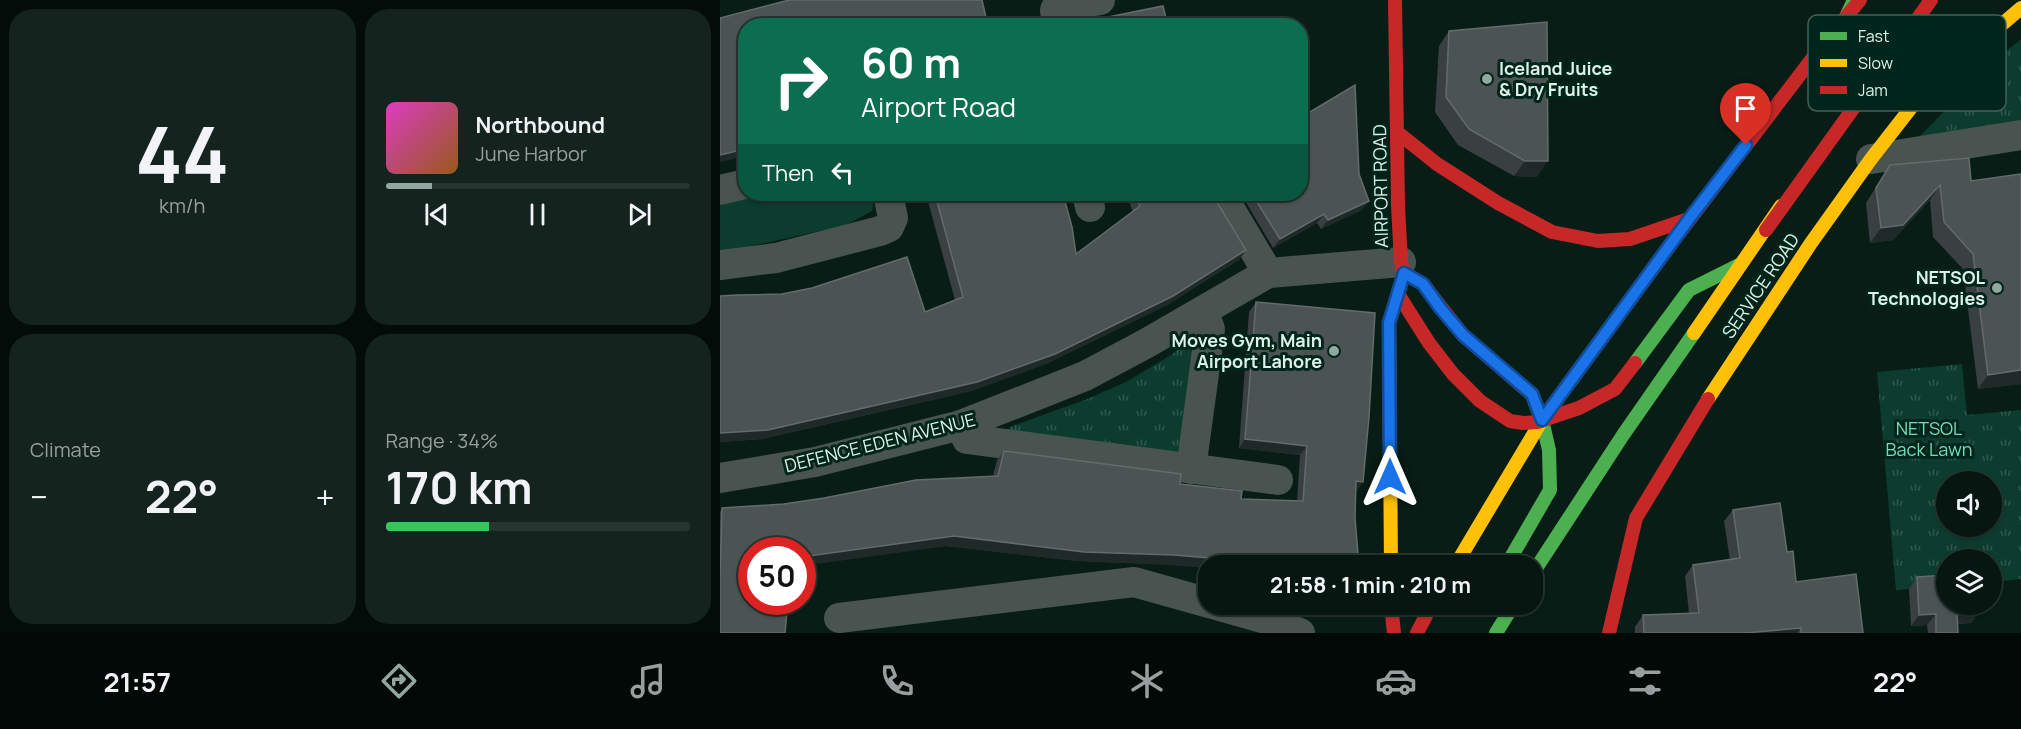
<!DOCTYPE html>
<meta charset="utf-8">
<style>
:root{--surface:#061610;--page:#14231e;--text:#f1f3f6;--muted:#989f9f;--line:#273530;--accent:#92a79e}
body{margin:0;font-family:Manrope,sans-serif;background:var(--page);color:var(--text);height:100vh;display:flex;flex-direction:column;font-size:22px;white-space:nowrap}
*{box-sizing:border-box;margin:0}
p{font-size:20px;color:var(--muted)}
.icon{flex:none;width:33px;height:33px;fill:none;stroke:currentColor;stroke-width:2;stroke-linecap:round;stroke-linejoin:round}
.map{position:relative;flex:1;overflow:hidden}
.details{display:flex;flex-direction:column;gap:9px;padding:9px;background:#030c09;width:720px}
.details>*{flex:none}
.top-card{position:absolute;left:18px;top:18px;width:570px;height:183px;border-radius:24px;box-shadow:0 2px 4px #0004,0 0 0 2px var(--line);background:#0b6e4f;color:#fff;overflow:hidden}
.controls{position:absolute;left:1216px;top:471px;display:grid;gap:12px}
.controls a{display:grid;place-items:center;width:66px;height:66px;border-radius:50%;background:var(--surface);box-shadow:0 2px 4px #0004,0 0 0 2px var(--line);font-size:30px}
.speed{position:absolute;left:18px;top:537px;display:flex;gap:12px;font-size:30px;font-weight:700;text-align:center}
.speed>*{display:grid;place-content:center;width:78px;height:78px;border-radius:50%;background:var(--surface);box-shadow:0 2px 4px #0004,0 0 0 2px var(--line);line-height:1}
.speed .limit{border:9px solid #d22;background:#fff;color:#111}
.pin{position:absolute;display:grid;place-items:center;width:51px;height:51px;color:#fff;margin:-62px -26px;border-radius:50% 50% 50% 0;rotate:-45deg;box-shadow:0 0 6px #0007}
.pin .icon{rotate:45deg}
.me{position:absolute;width:66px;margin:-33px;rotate:0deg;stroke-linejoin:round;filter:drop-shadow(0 0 4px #0008)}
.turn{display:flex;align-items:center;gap:21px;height:126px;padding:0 24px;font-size:27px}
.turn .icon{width:78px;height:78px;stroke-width:2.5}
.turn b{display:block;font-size:42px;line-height:51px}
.then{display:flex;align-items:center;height:57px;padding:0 24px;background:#0003;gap:12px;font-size:22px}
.big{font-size:45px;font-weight:700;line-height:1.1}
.details .widget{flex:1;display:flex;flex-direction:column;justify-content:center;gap:9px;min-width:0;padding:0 21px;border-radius:24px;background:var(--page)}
.details .dial{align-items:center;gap:0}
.dial b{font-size:78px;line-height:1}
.song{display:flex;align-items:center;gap:18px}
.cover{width:72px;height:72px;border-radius:9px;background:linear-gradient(135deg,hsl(310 70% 55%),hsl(30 70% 35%))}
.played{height:6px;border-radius:3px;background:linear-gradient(90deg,var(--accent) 15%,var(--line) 15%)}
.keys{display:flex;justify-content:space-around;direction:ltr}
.heat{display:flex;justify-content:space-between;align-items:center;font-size:33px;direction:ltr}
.charge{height:9px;border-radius:4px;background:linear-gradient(90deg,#34c759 34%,var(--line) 0)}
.details .tiles{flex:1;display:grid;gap:9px;grid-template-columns:repeat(2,1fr)}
.trip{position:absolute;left:478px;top:555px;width:345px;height:60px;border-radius:24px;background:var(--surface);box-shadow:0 2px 4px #0004,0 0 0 2px var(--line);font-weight:700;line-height:60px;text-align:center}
.dock{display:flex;height:96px;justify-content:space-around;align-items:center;background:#020906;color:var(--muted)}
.dock .icon{width:42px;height:42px}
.dock .selected{color:var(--accent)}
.dock b{font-size:27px;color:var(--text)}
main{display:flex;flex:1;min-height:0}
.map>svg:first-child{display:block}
.grass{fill:#0c3c2e}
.park{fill:url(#park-tufts);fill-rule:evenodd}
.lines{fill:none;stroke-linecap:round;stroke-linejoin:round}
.street{stroke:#495450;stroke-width:30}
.fast{stroke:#4caf50;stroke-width:14}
.slow{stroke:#ffc107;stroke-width:14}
.jam{stroke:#c62828;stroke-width:14}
.wall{fill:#3a4041}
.shaded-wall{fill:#1f2a28}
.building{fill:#4c5353;stroke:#626c6a;stroke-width:1.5}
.route-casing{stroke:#114b97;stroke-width:15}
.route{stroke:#1a73e8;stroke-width:10}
.poi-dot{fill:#92a79e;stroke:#00251a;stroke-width:2}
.labels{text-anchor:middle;stroke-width:6;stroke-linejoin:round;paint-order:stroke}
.poi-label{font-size:18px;font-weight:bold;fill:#ddf1e8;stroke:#00251a;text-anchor:end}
.street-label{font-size:18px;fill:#ddf1e8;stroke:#00251a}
.park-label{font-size:18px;fill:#73dcb8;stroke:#00251a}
.key{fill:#00251a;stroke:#426258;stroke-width:1.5}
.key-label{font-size:16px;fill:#ddf1e8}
</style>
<main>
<section class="details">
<div class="tiles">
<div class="widget dial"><b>44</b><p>km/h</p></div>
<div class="widget">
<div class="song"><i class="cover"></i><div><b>Northbound</b><p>June Harbor</p></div></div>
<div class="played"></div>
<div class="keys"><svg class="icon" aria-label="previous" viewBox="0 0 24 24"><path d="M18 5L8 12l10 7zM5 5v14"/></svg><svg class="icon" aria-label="pause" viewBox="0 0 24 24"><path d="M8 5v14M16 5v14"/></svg><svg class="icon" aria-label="next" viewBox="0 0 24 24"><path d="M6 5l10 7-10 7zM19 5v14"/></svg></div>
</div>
<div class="widget"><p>Climate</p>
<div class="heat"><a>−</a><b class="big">22°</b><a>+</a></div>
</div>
<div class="widget"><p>Range · 34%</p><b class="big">170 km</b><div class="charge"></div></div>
</div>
</section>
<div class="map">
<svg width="1301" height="633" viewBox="0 0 1301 633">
<defs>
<pattern id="park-tufts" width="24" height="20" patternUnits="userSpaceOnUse" patternTransform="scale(1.5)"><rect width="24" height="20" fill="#0c3c2e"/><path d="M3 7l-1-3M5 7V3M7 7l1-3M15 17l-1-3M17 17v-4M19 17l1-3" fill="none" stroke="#2f594c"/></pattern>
</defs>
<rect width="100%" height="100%" fill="#081d16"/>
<path class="grass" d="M48 194H152L154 199 152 211 126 225 0 253V205Z"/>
<g class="park">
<path d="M1301 40V123L1197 139 1280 55Z"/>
<path d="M475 341 464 456 287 433 290 427 367 399 408 381 451 355 466 343Z"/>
<path d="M1242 364 1247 415 1301 410V579L1272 582V560H1227V586L1176 590 1157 372ZM1227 482H1272V526H1227Z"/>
</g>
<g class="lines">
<g class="street">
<path d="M347 0 364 3 380 0"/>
<path d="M337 26 335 10 340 0"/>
<path d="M1151 159 1301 135"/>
<path d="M0 190 26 184"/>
<path d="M367 194 370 207"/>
<path d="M501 194 548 273"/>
<path d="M0 265 56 258 160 231 169 227 173 218 168 194"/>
<path d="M241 425 247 439 558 480"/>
<path d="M471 469 490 329 483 311"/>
<path d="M0 478 95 462 241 425 365 376 427 343 548 273 681 262"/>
<path d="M493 604 549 620 580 633"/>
<path d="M119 618 414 582 489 603"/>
</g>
<g class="fast">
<path d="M1126 17 1134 0"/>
<path d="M915 363 969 290 1019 265"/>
<path d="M786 566 830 490 829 450 822 420 815 403"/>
<path d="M813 573 903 435 974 333"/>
<path d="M776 633 794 604"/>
</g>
<g class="slow">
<path d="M974 333 1061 206"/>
<path d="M988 399 1091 243 1151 159 1204 91 1301 8"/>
<path d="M671 566 669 323 678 294"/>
<path d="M735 566 822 420 948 248"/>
</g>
<g class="jam">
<path d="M675 0 678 206 681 262 684 273 703 284 743 335 812 395 815 403"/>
<path d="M677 132 717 164 778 203 832 232 878 241 910 239 969 219"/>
<path d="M1046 230 1211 0"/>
<path d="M948 248 1098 51 1140 0"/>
<path d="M684 273 678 294 709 343 733 374 760 401 790 421 803 423 817 422 859 408 895 389 915 363"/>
<path d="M671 604 674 633"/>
<path d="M697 633 712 604"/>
<path d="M889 633 916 518 988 399"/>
</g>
</g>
<g class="wall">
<path d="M378 19 448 26H374Z"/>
<path d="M729 31 817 177 794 176 738 145 715 112 719 46Z"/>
<path d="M1170 165 1251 181 1301 174V384L1258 389 1243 269 1213 237 1210 200 1173 240 1150 243 1146 203Z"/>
<path d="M639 174 642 210 601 229 597 223 553 248 521 194H580Z"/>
<path d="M206 194H343L356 254 413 212 406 194H492L520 259 447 305 328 363 251 391 42 439 0 442V296L205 312 235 300Z"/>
<path d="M536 302 636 492 635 518 639 566H489L358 561 227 546 82 550 0 633V512L2 508 64 504 273 476 277 460 284 451 460 484 521 499 577 501 580 455 519 448 529 312Z"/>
<path d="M1013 510 1067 552 1076 582 1143 633H915V627L923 615 969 613 965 576 973 565 1010 560 1004 521Z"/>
<path d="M1197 577 1259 611 1251 623 1238 624V633H1208L1207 625 1191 626 1189 589Z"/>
</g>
<g class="shaded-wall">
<path d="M26 149V156L0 162V155Z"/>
<path d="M805 161H828L817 177 794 176Z"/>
<path d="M1220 185 1210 200 1173 240 1150 243 1161 228Z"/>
<path d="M649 201 642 210 601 229 608 220Z"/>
<path d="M604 214 597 223 553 248 560 239Z"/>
<path d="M526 250 520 259 447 305 328 363 251 391 42 439 0 442V433Z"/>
<path d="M1301 370V384L1258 389 1268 375Z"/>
<path d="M525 439 587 446 580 455 519 448Z"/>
<path d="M636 481 643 482 636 492Z"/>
<path d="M234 536 454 555 514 560 510 566H489V568L447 565 358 561 227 546 82 566V557Z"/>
<path d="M577 559 599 566H573Z"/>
<path d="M1259 611 1251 623 1229 624 1237 612Z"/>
<path d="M1216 614 1207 625 1191 626 1199 615Z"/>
<path d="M1081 628 1077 633H1025Z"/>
</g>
<g class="building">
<path d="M69 0H262L268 26H26V149L0 155V18Z"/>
<path d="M443 6 448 26H380L378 19Z"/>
<path d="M301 18 303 26H271Z"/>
<path d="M827 22 828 161H805L749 129 726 97 729 31Z"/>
<path d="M635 85 639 174 649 201 608 220 604 214 560 239 532 194H580V118Z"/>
<path d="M1249 158 1251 181 1301 174V370L1268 375 1253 254 1224 222 1220 185 1183 225 1161 228 1156 188 1170 165Z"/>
<path d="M215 194H343L352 227 356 254 420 206 415 194H492L526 250 453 296 335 354 257 382 48 430 0 433V296L17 295 62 294 92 288 187 257 205 312 243 297Z"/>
<path d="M536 302 655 313 649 417 643 482 636 481 635 518 639 566H599L577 559 573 566H523L514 560 454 555 364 552 234 536 82 557V550H32V602H68L65 633H0V577L2 508 64 504 104 498 196 480 278 476 284 451 461 474 460 484 522 491 521 499 583 501 587 446 525 439Z"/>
<path d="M1060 503 1067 552 1073 551 1076 582 1136 574 1143 633H1081V628L1025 633H924L923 615 979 613 973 565 1020 558 1013 510Z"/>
<path d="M1227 575V604H1259V611L1237 612 1238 633H1216V614L1199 615 1197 577Z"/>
</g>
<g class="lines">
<defs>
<path id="route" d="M670 477 669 323 684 273 703 284 721 309 743 335 812 394 822 420 969 219 1026 145"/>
</defs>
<use href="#route" class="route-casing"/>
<use href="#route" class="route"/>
</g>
<g class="poi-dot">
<circle cx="767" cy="79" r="6"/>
<circle cx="1277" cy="288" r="6"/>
<circle cx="614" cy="351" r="6"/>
</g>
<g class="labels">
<g class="poi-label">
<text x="779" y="75" text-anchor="start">Iceland Juice<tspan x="779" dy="21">&amp; Dry Fruits</tspan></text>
<text x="1265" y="284">NETSOL<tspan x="1265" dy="21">Technologies</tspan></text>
<text x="602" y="347">Moves Gym, Main<tspan x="602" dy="21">Airport Lahore</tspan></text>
</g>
<g class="street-label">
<text transform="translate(661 186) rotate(-91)" y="6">AIRPORT ROAD</text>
<text transform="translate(1041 286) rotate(-56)" y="6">SERVICE ROAD</text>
<text transform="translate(160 443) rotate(-14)" y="6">DEFENCE EDEN AVENUE</text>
</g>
<g class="park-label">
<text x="1209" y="435">NETSOL<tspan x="1209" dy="21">Back Lawn</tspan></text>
</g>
</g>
<rect x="1088" y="15" width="198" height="96" rx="9" class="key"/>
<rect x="1100" y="32" width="27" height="8" fill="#4caf50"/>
<rect x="1100" y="59" width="27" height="8" fill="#ffc107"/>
<rect x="1100" y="86" width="27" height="8" fill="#c62828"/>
<g class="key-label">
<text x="1138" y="42">Fast</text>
<text x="1138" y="69">Slow</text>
<text x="1138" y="96">Jam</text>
</g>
</svg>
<div class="controls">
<a><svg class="icon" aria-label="sound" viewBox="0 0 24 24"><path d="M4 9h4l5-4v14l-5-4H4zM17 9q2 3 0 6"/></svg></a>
<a><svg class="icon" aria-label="layers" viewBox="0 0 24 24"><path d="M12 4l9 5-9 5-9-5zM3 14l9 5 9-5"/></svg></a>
</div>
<div class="speed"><div class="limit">50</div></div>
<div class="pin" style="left:1026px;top:145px;background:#d93025"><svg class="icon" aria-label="arrive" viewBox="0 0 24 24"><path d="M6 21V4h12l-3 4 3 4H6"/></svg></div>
<svg class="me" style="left:670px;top:477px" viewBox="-20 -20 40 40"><path d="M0-17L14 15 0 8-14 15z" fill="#1a73e8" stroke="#fff" stroke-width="4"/></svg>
<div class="trip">21:58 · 1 min · 210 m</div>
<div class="top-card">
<div class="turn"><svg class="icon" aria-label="right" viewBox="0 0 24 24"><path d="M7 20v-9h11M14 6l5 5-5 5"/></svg><div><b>60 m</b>Airport Road</div></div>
<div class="then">Then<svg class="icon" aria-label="left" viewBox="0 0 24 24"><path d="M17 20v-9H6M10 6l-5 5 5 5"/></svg></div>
</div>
</div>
</main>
<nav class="dock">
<b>21:57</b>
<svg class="icon selected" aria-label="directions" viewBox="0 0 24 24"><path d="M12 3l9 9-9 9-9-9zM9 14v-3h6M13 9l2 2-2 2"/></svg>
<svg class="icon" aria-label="music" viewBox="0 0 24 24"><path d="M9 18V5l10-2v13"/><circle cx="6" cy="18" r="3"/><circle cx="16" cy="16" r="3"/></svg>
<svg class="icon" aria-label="phone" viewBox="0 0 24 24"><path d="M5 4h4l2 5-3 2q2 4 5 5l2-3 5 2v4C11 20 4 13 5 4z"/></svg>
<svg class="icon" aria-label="climate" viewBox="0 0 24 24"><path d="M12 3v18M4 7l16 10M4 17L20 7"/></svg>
<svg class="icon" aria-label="car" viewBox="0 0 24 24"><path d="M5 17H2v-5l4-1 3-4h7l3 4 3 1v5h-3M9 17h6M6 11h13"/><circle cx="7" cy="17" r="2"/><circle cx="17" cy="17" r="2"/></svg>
<svg class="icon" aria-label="filters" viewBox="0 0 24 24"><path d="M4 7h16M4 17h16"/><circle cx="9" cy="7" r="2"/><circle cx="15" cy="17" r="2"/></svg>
<b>22°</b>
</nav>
